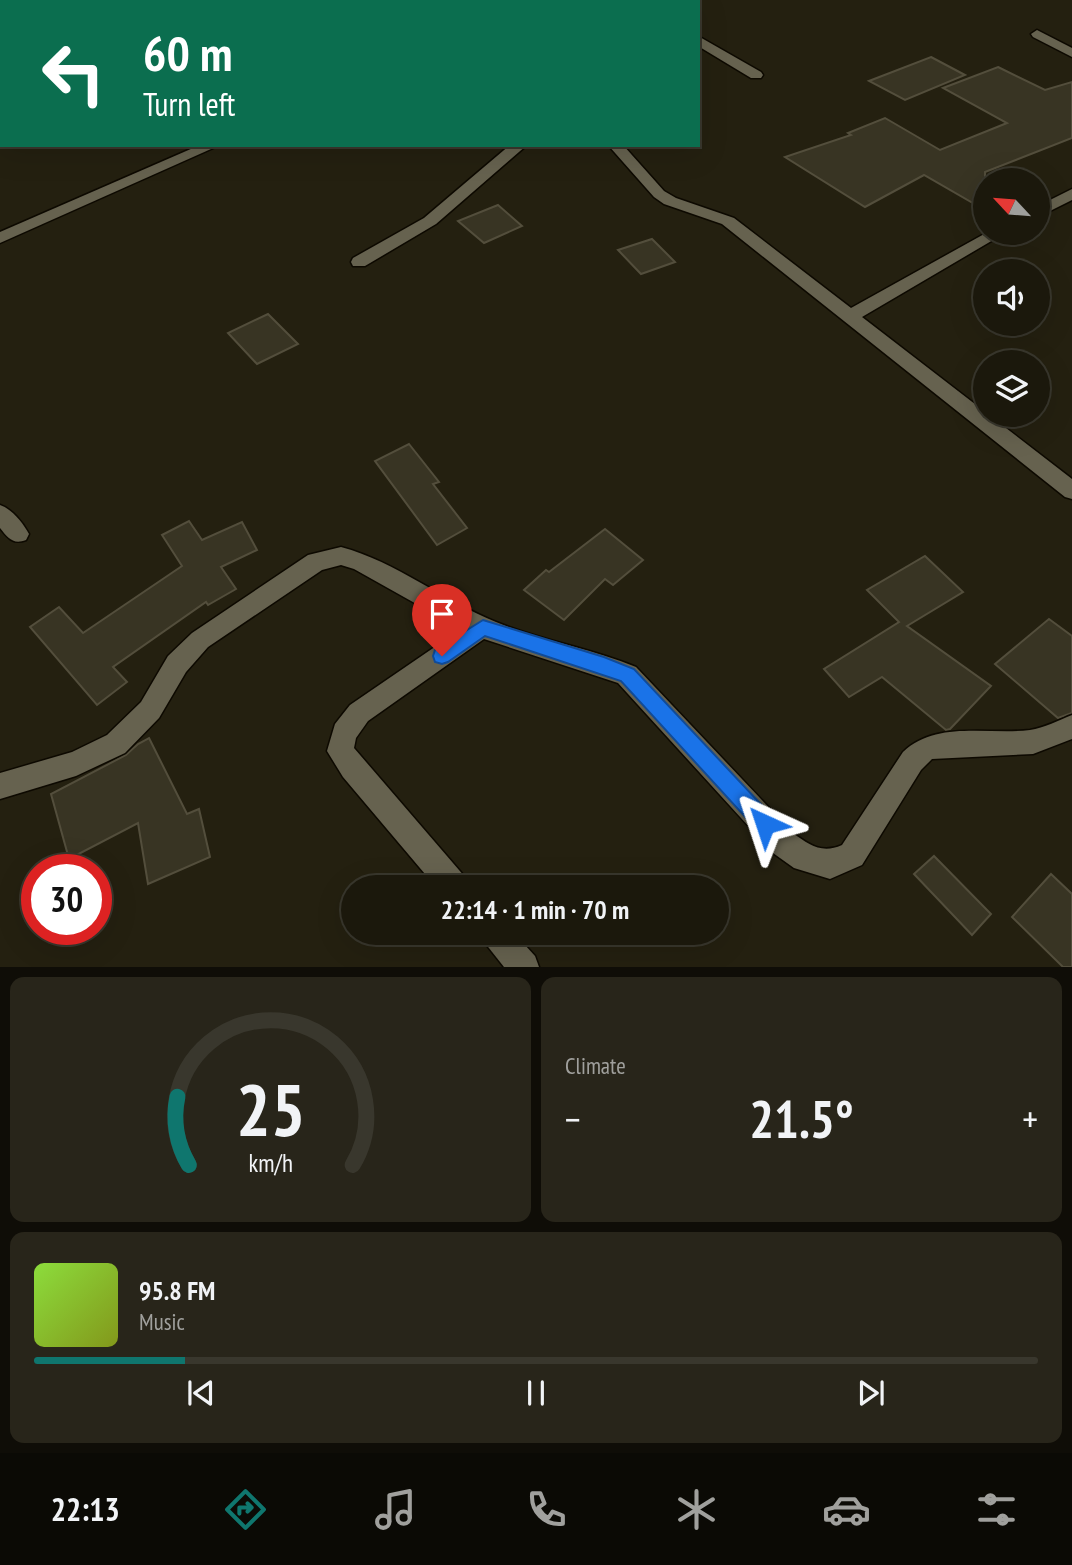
<!DOCTYPE html>
<meta charset="utf-8">
<style>
:root{--surface:#1b180c;--page:#28251a;--text:#f1f3f6;--muted:#a0a09d;--line:#39372d;--accent:#0f766e}
body{margin:0;font-family:"PT Sans Narrow",sans-serif;background:var(--page);color:var(--text);height:100vh;display:flex;flex-direction:column;font-size:26px;white-space:nowrap}
*{box-sizing:border-box;margin:0}
p{font-size:23px;color:var(--muted)}
.icon{flex:none;width:38px;height:38px;fill:none;stroke:currentColor;stroke-width:2;stroke-linecap:round;stroke-linejoin:round}
.map{position:relative;height:967px;overflow:hidden}
.panel{display:flex;flex-direction:column;gap:10px;padding:10px;background:#0f0d07;flex:1}
.panel>*{flex:none}
.hud{position:absolute;left:0px;top:0px;width:700px;height:147px;box-shadow:0 7px 28px #0002,0 0 0 2px var(--line);background:#0b6e4f;color:#fff;overflow:hidden}
.needle{width:46px;rotate:296deg}
.buttons{position:absolute;left:973px;top:168px;display:grid;gap:14px}
.buttons a{display:grid;place-items:center;width:77px;height:77px;border-radius:50%;background:var(--surface);box-shadow:0 7px 28px #0002,0 0 0 2px var(--line);font-size:35px}
.speed{position:absolute;left:21px;top:854px;display:flex;gap:14px;font-size:35px;font-weight:700;text-align:center}
.speed>*{display:grid;place-content:center;width:91px;height:91px;border-radius:50%;background:var(--surface);box-shadow:0 7px 28px #0002,0 0 0 2px var(--line);line-height:1}
.speed .limit{border:10px solid #d22;background:#fff;color:#111}
.pin{position:absolute;display:grid;place-items:center;width:60px;height:60px;color:#fff;margin:-72px -30px;border-radius:50% 50% 50% 0;rotate:-45deg;box-shadow:0 0 7px #0007}
.pin .icon{rotate:45deg}
.me{position:absolute;width:77px;margin:-38px;rotate:318deg;stroke-linejoin:round;filter:drop-shadow(0 0 5px #0008)}
.turn{display:flex;align-items:center;gap:24px;height:147px;padding:0 28px;font-size:32px}
.turn .icon{width:91px;height:91px;stroke-width:2.5}
.turn b{display:block;font-size:49px;line-height:60px}
.big{font-size:52px;font-weight:600;line-height:1.1}
.panel .card{flex:1;display:flex;flex-direction:column;justify-content:center;gap:10px;min-width:0;padding:0 24px;border-radius:14px;background:var(--page)}
.panel .dial{align-items:center;gap:0}
.dial svg{height:182px;overflow:visible;fill:none;stroke:var(--line);stroke-width:7;stroke-linecap:round;text-anchor:middle}
.dial text{fill:var(--text);stroke:none}
.song{display:flex;align-items:center;gap:21px}
.cover{width:84px;height:84px;border-radius:10px;background:linear-gradient(135deg,hsl(90 70% 55%),hsl(70 70% 35%))}
.played{height:7px;border-radius:4px;background:linear-gradient(90deg,var(--accent) 15%,var(--line) 15%)}
.keys{display:flex;justify-content:space-around;direction:ltr}
.heat{display:flex;justify-content:space-between;align-items:center;font-size:38px;direction:ltr}
.panel .tiles{flex:1;display:grid;gap:10px;grid-template-columns:1fr 1fr}
.card:last-child{grid-column:span 2}
.trip{position:absolute;left:341px;top:875px;width:388px;height:70px;border-radius:35px;background:var(--surface);box-shadow:0 7px 28px #0002,0 0 0 2px var(--line);font-weight:600;line-height:70px;text-align:center}
.menu{display:flex;height:112px;justify-content:space-around;align-items:center;background:#0b0a05;color:var(--muted)}
.menu .icon{width:49px;height:49px}
.menu .on{color:var(--accent)}
.menu b{font-size:32px;color:var(--text)}
.map>svg:first-child{display:block}
.building{fill:#383423;stroke:#534e3c;stroke-width:2}
.lines{fill:none;stroke-linecap:round;stroke-linejoin:round}
.minor-casing{stroke:#0d0900;stroke-width:3}
.minor{fill:#66624f;fill-rule:evenodd}
.route{fill:#1a73e8;stroke:#114b97;stroke-width:2}
</style>
<div class="map">
<svg width="1072" height="967" viewBox="0 0 1072 967">
<rect width="100%" height="100%" fill="#242010"/>
<g class="building">
<path d="M931 57 965 75 905 100 869 81Z"/>
<path d="M998 67 1045 90 1072 82V138L985 172V210L924 175 865 207 785 157 851 135 848 133 885 118 940 150 1007 123 943 88Z"/>
<path d="M498 205 522 226 484 243 458 221Z"/>
<path d="M652 239 675 262 641 274 618 250Z"/>
<path d="M268 314 298 344 257 364 228 333Z"/>
<path d="M409 444 439 482 433 484 467 528 437 545 375 461Z"/>
<path d="M189 521 202 540 242 522 257 550 221 567 236 589 208 605 206 602 113 667 127 682 97 705 30 627 59 607 83 633 182 566 162 535Z"/>
<path d="M605 529 643 560 613 585 605 579 564 620 524 590 546 570 549 572Z"/>
<path d="M925 556 963 592 907 626 991 686 950 729 946 730 882 677 849 697 824 669 899 622 867 590Z"/>
<path d="M1049 619 1072 636V713L1058 718 995 664Z"/>
<path d="M149 738 187 814 199 809 210 857 148 884 138 823 69 859 51 794 126 755 138 744Z"/>
<path d="M934 856 991 914 972 935 914 874Z"/>
<path d="M1051 874 1072 894V967H1063L1012 917Z"/>
</g>
<g class="lines">
<defs>
<g id="minor">
<path d="M476 0H488L489 2H477Z"/>
<path d="M621 0H634L635 2H622Z"/>
<path d="M1037 30 1072 48V57L1033 37 1031 34Z"/>
<path d="M698 36 761 72 763 75 761 78H751L698 46Z"/>
<path d="M200 145H220L0 243V232Z"/>
<path d="M510 145H527L436 224 365 266H353L351 262 353 258 424 218Z"/>
<path d="M608 145H623L664 191 676 198 734 218 851 308 986 233H1005L862 317 1072 479V499L1065 497 722 224 664 204 654 197Z"/>
<path d="M1072 189V200L1038 217V206Z"/>
<path d="M0 505C12 509 23 523 29 534L26 540C13 545 8 538 0 528Z"/>
<path d="M341 547C397 562 443 601 496 622 542 641 591 648 636 667L793 833C809 845 822 854 842 845L903 752C936 720 988 735 1030 730 1044 728 1059 720 1072 715V739L1033 754 932 759 921 770 862 865 830 879 794 868 773 853 618 683 484 639 368 721 356 738 354 748 465 877 469 887H436L343 777 327 751 335 724 350 705 461 629 354 569 341 565 322 570 208 647 186 672 159 718 125 753 76 776 0 799V773L72 752 107 735 141 702 168 656 192 633 308 555Z"/>
<path d="M480 933H514L535 956 539 967H504L485 943Z"/>
</g>
</defs>
<use href="#minor" class="minor-casing"/>
<use href="#minor" class="minor"/>
</g>
<path class="route" d="M483 620 604 657 634 669 773 817 776 824 773 831 765 834 758 831 621 681 485 636 448 662 442 664 435 662 433 656 435 650Z"/>
</svg>
<div class="buttons">
<a><svg class="needle" viewBox="-14 -14 28 28"><path d="M0-13l5 13h-10z" fill="#e53935"/><path d="M0 13l5-13h-10z" fill="#a0a09d"/></svg></a>
<a><svg class="icon" aria-label="sound" viewBox="0 0 24 24"><path d="M4 9h4l5-4v14l-5-4H4zM17 9q2 3 0 6"/></svg></a>
<a><svg class="icon" aria-label="layers" viewBox="0 0 24 24"><path d="M12 4l9 5-9 5-9-5zM3 14l9 5 9-5"/></svg></a>
</div>
<div class="speed"><div class="limit">30</div></div>
<div class="pin" style="left:442px;top:656px;background:#d93025"><svg class="icon" aria-label="arrive" viewBox="0 0 24 24"><path d="M6 21V4h12l-3 4 3 4H6"/></svg></div>
<svg class="me" style="left:765px;top:824px" viewBox="-20 -20 40 40"><path d="M0-17L14 15 0 8-14 15z" fill="#1a73e8" stroke="#fff" stroke-width="4"/></svg>
<div class="trip">22:14 · 1 min · 70 m</div>
<div class="hud">
<div class="turn"><svg class="icon" aria-label="left" viewBox="0 0 24 24"><path d="M17 20v-9H6M10 6l-5 5 5 5"/></svg><div><b>60 m</b>Turn left</div></div>
</div>
</div>
<section class="panel">
<div class="tiles">
<div class="card dial"><svg viewBox="0 0 100 80">
<path d="M14 69A42 42 0 1 1 86 69"/>
<path d="M14 69A42 42 0 0 1 9 39" stroke="#0f766e"/>
<text x="50" y="56" font-size="32" font-weight="700">25</text>
<text x="50" y="72" font-size="11">km/h</text>
</svg></div>
<div class="card"><p>Climate</p>
<div class="heat"><a>−</a><b class="big">21.5°</b><a>+</a></div>
</div>
<div class="card">
<div class="song"><i class="cover"></i><div><b>95.8 FM</b><p>Music</p></div></div>
<div class="played"></div>
<div class="keys"><svg class="icon" aria-label="previous" viewBox="0 0 24 24"><path d="M18 5L8 12l10 7zM5 5v14"/></svg><svg class="icon" aria-label="pause" viewBox="0 0 24 24"><path d="M8 5v14M16 5v14"/></svg><svg class="icon" aria-label="next" viewBox="0 0 24 24"><path d="M6 5l10 7-10 7zM19 5v14"/></svg></div>
</div>
</div>
</section>
<nav class="menu">
<b>22:13</b>
<svg class="icon on" aria-label="directions" viewBox="0 0 24 24"><path d="M12 3l9 9-9 9-9-9zM9 14v-3h6M13 9l2 2-2 2"/></svg>
<svg class="icon" aria-label="music" viewBox="0 0 24 24"><path d="M9 18V5l10-2v13"/><circle cx="6" cy="18" r="3"/><circle cx="16" cy="16" r="3"/></svg>
<svg class="icon" aria-label="phone" viewBox="0 0 24 24"><path d="M5 4h4l2 5-3 2q2 4 5 5l2-3 5 2v4C11 20 4 13 5 4z"/></svg>
<svg class="icon" aria-label="climate" viewBox="0 0 24 24"><path d="M12 3v18M4 7l16 10M4 17L20 7"/></svg>
<svg class="icon" aria-label="car" viewBox="0 0 24 24"><path d="M5 17H2v-5l4-1 3-4h7l3 4 3 1v5h-3M9 17h6M6 11h13"/><circle cx="7" cy="17" r="2"/><circle cx="17" cy="17" r="2"/></svg>
<svg class="icon" aria-label="filters" viewBox="0 0 24 24"><path d="M4 7h16M4 17h16"/><circle cx="9" cy="7" r="2"/><circle cx="15" cy="17" r="2"/></svg>
</nav>
